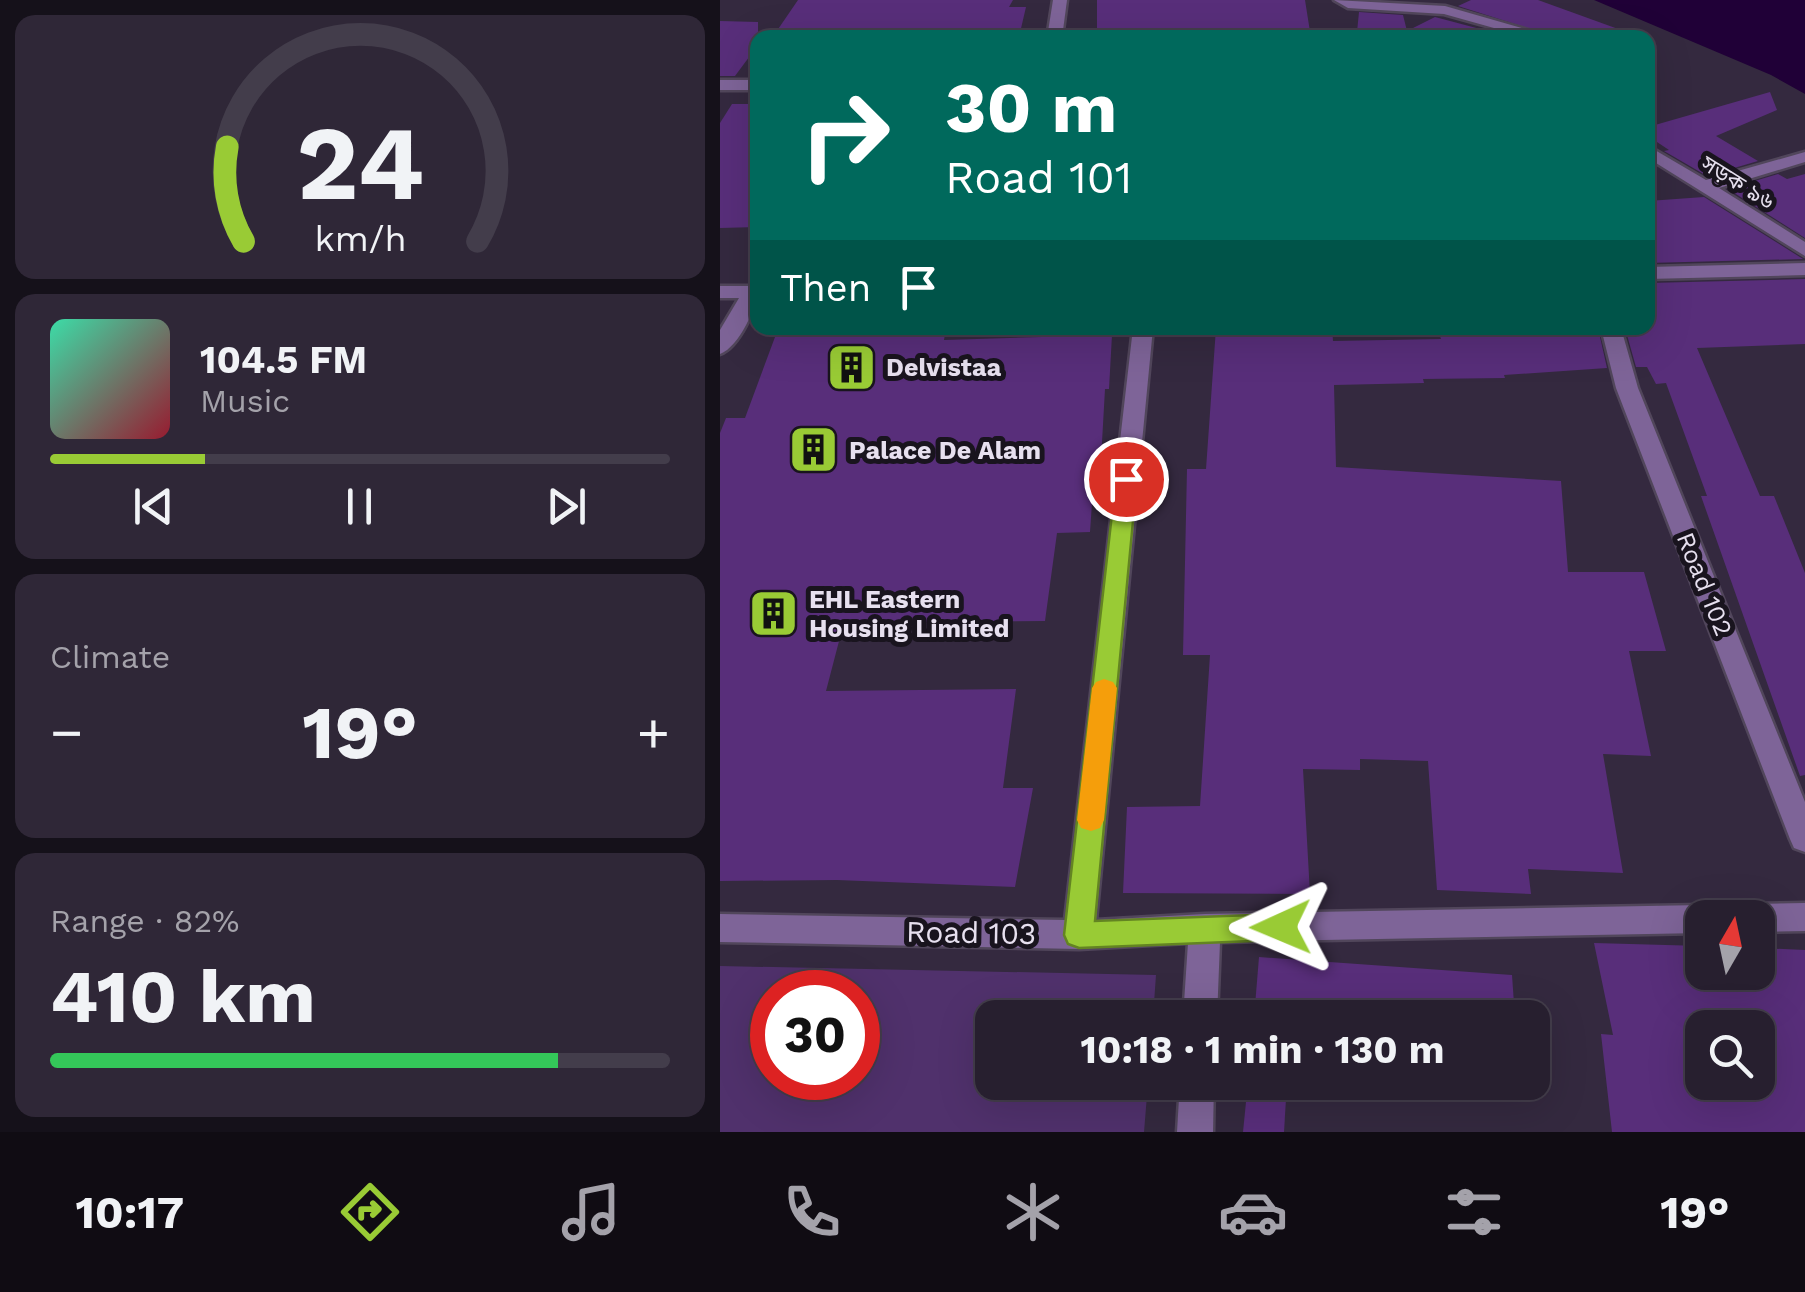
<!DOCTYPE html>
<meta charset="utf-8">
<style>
:root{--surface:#271f2f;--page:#2f2737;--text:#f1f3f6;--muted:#a4a2aa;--line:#433d4b;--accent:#99cb35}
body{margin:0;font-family:"Work Sans","Noto Sans Bengali",sans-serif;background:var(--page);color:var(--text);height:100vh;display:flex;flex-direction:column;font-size:38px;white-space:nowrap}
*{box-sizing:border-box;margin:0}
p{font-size:32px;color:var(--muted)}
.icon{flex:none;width:55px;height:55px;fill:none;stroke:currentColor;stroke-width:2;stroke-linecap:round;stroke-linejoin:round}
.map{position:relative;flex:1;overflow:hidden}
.sheet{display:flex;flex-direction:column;gap:15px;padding:15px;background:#15111a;width:720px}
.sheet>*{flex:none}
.hud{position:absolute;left:30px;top:30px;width:905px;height:305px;border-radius:20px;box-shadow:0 10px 40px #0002,0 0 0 2px var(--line);background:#00695c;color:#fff;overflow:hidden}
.needle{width:65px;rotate:9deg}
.fabs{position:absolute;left:965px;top:900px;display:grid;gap:20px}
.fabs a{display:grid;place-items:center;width:90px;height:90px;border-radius:20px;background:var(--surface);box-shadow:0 10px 40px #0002,0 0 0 2px var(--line);font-size:50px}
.speed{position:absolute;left:30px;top:970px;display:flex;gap:20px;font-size:50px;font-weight:700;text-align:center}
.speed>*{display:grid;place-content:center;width:130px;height:130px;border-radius:50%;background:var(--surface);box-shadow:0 10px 40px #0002,0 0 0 2px var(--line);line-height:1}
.speed .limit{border:15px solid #d22;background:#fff;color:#111}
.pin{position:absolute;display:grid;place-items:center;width:85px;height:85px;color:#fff;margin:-42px;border:5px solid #fff;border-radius:50%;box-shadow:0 2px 10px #0007}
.me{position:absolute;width:110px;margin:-55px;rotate:269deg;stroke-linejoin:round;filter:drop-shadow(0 0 8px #0008)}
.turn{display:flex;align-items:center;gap:35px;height:210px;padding:0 30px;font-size:45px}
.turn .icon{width:130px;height:130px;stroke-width:2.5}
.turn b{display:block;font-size:70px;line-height:85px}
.then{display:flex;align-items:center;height:95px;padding:0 30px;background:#0003;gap:20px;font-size:38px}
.big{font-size:75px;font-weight:700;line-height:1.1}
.sheet .tile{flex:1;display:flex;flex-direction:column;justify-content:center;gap:15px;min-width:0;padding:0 35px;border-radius:20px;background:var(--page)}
.sheet .dial{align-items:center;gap:0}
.dial svg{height:260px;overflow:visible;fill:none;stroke:var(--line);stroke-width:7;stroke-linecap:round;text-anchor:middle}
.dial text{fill:var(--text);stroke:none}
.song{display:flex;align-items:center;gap:30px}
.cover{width:120px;height:120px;border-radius:15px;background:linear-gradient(135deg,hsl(160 70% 55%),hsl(350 70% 35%))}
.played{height:10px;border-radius:5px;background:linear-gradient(90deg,var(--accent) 25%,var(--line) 25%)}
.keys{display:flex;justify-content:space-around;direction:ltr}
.heat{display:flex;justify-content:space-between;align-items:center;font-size:55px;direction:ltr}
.charge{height:15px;border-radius:8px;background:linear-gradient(90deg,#34c759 82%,var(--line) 0)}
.trip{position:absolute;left:255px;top:1000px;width:575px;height:100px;border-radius:20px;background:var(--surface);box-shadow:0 10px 40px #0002,0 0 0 2px var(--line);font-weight:700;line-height:100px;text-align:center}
.tabs{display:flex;height:160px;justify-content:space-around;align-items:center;background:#100c13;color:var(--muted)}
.tabs .icon{width:70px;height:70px}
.tabs .active{color:var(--accent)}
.tabs b{font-size:45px;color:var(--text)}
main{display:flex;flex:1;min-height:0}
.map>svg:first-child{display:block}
.green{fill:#50316c;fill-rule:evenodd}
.water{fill:#200037}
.building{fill:#582e7a;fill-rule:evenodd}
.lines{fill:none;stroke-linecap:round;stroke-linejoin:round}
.minor-casing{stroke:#51465b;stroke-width:5}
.minor{fill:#7e6498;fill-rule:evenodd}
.route{fill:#99cb35;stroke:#638422;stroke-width:2.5}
.slow{fill:#f59e0b}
.labels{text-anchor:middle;stroke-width:10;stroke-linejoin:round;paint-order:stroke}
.far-street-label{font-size:22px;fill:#e7e0ef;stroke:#19141e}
.poi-label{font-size:25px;font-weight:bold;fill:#e7e0ef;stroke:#19141e;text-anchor:start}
.street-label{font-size:25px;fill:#e7e0ef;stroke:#19141e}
.near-street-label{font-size:30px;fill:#e7e0ef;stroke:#19141e}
</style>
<main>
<section class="sheet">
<div class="tile dial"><svg viewBox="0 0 100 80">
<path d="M14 69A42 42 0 1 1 86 69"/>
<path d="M14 69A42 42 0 0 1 9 40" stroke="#99cb35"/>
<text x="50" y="56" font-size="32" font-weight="700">24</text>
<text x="50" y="72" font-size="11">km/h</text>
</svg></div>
<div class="tile">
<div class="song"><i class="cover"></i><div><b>104.5 FM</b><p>Music</p></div></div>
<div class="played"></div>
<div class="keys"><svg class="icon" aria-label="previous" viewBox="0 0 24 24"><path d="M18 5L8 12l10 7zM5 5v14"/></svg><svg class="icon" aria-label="pause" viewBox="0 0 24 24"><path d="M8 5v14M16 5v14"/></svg><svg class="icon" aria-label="next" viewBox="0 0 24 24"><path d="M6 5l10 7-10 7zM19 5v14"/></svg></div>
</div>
<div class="tile"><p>Climate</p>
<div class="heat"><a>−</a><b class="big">19°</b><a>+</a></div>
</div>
<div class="tile"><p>Range · 82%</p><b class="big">410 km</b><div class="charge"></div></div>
</section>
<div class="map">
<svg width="1085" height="1132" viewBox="0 0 1085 1132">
<rect width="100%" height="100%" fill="#34293f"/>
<path class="green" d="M0 966 436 975 433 1017 272 1018V1082L428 1083 424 1132H0ZM138 992V1078H52V992Z"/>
<path class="water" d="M874 0H1085V94L1051 75Z"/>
<g class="building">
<path d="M78 0H293L289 7H306L299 37 52 38Z"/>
<path d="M377 0H585L591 38H392L391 28 377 29Z"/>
<path d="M751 0H818L912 34 911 38H839L738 6Z"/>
<path d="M639 12 683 15 687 31 715 17 794 38H673L682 33 637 32Z"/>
<path d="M0 21 38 22V45L15 76H0Z"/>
<path d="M1050 92 1057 110 996 136 1038 161 987 176 944 151 949 150 928 136V127Z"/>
<path d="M12 104H38V227L0 228V123Z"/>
<path d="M1058 174 1067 179 1085 174V238L1008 189Z"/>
<path d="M984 197 1083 259H1084L928 263V201Z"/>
<path d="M1085 279V344L977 348 1040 496H1054L1085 573V775L1080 776 981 496H987L946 383 936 384 927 367H916L905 328H928V283Z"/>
<path d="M496 328H612L613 341 721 339 720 336 878 328 887 368 784 375 785 378 703 379 704 383 614 385 616 467 841 481 848 572H924L946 651H909L931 756 883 754 903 873 808 869 811 894 717 890 708 761 640 759V770L583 769 590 894 403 893 407 807 480 806 490 655H463L467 469H486Z"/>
<path d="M225 334 224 340 392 335 389 389H385L381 460H375L370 532 337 533 325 621 124 622 106 691 296 689 283 788H313L295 887 117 880 0 881V433L6 418H25L55 337Z"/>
<path d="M874 943 982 946V972H1038V948L1085 950V1132H892L881 1034 893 1035ZM982 1028H1038V1082H982Z"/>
<path d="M539 957 792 975 795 1018H534Z"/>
<path d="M528 1082H567L564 1132H523Z"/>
</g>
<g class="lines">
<defs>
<g id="minor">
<path d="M333 0H347L342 38H327Z"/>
<path d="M614 0 725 6 836 38H810L724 14 628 8Z"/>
<rect x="0" y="80" width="38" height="10"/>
<path d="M928 146 986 180 1085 152V162L999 188 1085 242V256L928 158Z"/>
<path d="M1085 263V275L928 279V267Z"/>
<path d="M0 286H38C38 306 19 347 0 354V330L19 298H0Z"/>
<path d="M413 328H433L376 920 485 914 982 905 993 909 997 918H982V933L500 942 497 1018H463L468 943 359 949 0 942V914L345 920Z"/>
<path d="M881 328H901L918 388 1085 802V852L1074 848 1070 839 896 388Z"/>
<path d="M1085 903V931L1038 932V918H1022L1027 908 1038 904Z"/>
<path d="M460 1082H494L493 1132H457Z"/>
</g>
</defs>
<use href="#minor" class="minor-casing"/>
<use href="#minor" class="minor"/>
</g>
<path class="route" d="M406 472 417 479 375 921 561 914 571 918 576 927 571 936 561 940 359 948 348 944 344 935 396 479Z"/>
<path class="slow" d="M384 679 393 682 397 688 384 820 380 828 371 831 361 828 357 820 372 688 376 682Z"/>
<defs>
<symbol id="building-square" viewBox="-11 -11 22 22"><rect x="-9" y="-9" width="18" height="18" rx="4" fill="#99cb35" stroke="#19141e"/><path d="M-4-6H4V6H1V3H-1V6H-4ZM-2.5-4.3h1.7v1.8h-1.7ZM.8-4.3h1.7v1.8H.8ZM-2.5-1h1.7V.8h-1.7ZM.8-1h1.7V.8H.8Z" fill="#111"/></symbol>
</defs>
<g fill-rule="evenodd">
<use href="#building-square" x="104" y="340" width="55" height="55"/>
<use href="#building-square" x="66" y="422" width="55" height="55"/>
<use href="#building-square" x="26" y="586" width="55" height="55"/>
</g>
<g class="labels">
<g class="far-street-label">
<text transform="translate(1018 182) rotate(32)" y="8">সড়ক ৯৬</text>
</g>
<g class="poi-label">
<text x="166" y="376">Delvistaa</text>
<text x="129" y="459">Palace De Alam</text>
<text x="89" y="608">EHL Eastern<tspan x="89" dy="29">Housing Limited</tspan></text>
</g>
<g class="street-label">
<text transform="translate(985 584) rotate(68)" y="9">Road 102</text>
</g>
<g class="near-street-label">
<text transform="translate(251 933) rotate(1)" y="10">Road 103</text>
</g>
</g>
</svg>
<div class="fabs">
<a><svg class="needle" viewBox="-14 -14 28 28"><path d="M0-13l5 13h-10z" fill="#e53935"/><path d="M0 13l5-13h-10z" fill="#a4a2aa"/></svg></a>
<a><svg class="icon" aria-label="search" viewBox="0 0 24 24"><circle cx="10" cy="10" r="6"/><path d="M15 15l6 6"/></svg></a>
</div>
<div class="speed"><div class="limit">30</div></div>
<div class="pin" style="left:406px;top:479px;background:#d93025"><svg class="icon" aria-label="arrive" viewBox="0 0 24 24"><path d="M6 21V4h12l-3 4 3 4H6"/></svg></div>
<svg class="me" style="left:561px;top:927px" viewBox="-20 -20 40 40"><path d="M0-17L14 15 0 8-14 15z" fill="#99cb35" stroke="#fff" stroke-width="4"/></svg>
<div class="trip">10:18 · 1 min · 130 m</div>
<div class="hud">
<div class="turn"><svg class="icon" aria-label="right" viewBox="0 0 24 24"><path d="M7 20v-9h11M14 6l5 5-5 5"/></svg><div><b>30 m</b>Road 101</div></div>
<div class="then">Then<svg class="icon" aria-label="arrive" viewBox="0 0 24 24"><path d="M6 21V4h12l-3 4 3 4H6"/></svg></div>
</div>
</div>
</main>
<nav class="tabs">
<b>10:17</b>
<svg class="icon active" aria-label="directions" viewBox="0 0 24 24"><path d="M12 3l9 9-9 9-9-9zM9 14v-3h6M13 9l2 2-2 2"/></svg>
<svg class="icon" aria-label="music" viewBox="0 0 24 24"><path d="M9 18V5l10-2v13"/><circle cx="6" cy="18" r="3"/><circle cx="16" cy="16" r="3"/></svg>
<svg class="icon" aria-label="phone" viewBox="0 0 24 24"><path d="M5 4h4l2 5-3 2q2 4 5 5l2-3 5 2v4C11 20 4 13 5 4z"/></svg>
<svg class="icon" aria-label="climate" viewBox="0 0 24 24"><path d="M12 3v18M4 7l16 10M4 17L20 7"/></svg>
<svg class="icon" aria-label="car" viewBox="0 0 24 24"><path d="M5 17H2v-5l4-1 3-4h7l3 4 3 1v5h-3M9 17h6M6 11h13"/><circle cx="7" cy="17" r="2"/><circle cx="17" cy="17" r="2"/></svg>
<svg class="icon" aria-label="filters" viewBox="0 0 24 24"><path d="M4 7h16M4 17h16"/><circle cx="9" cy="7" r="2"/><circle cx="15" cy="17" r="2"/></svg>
<b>19°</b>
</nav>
